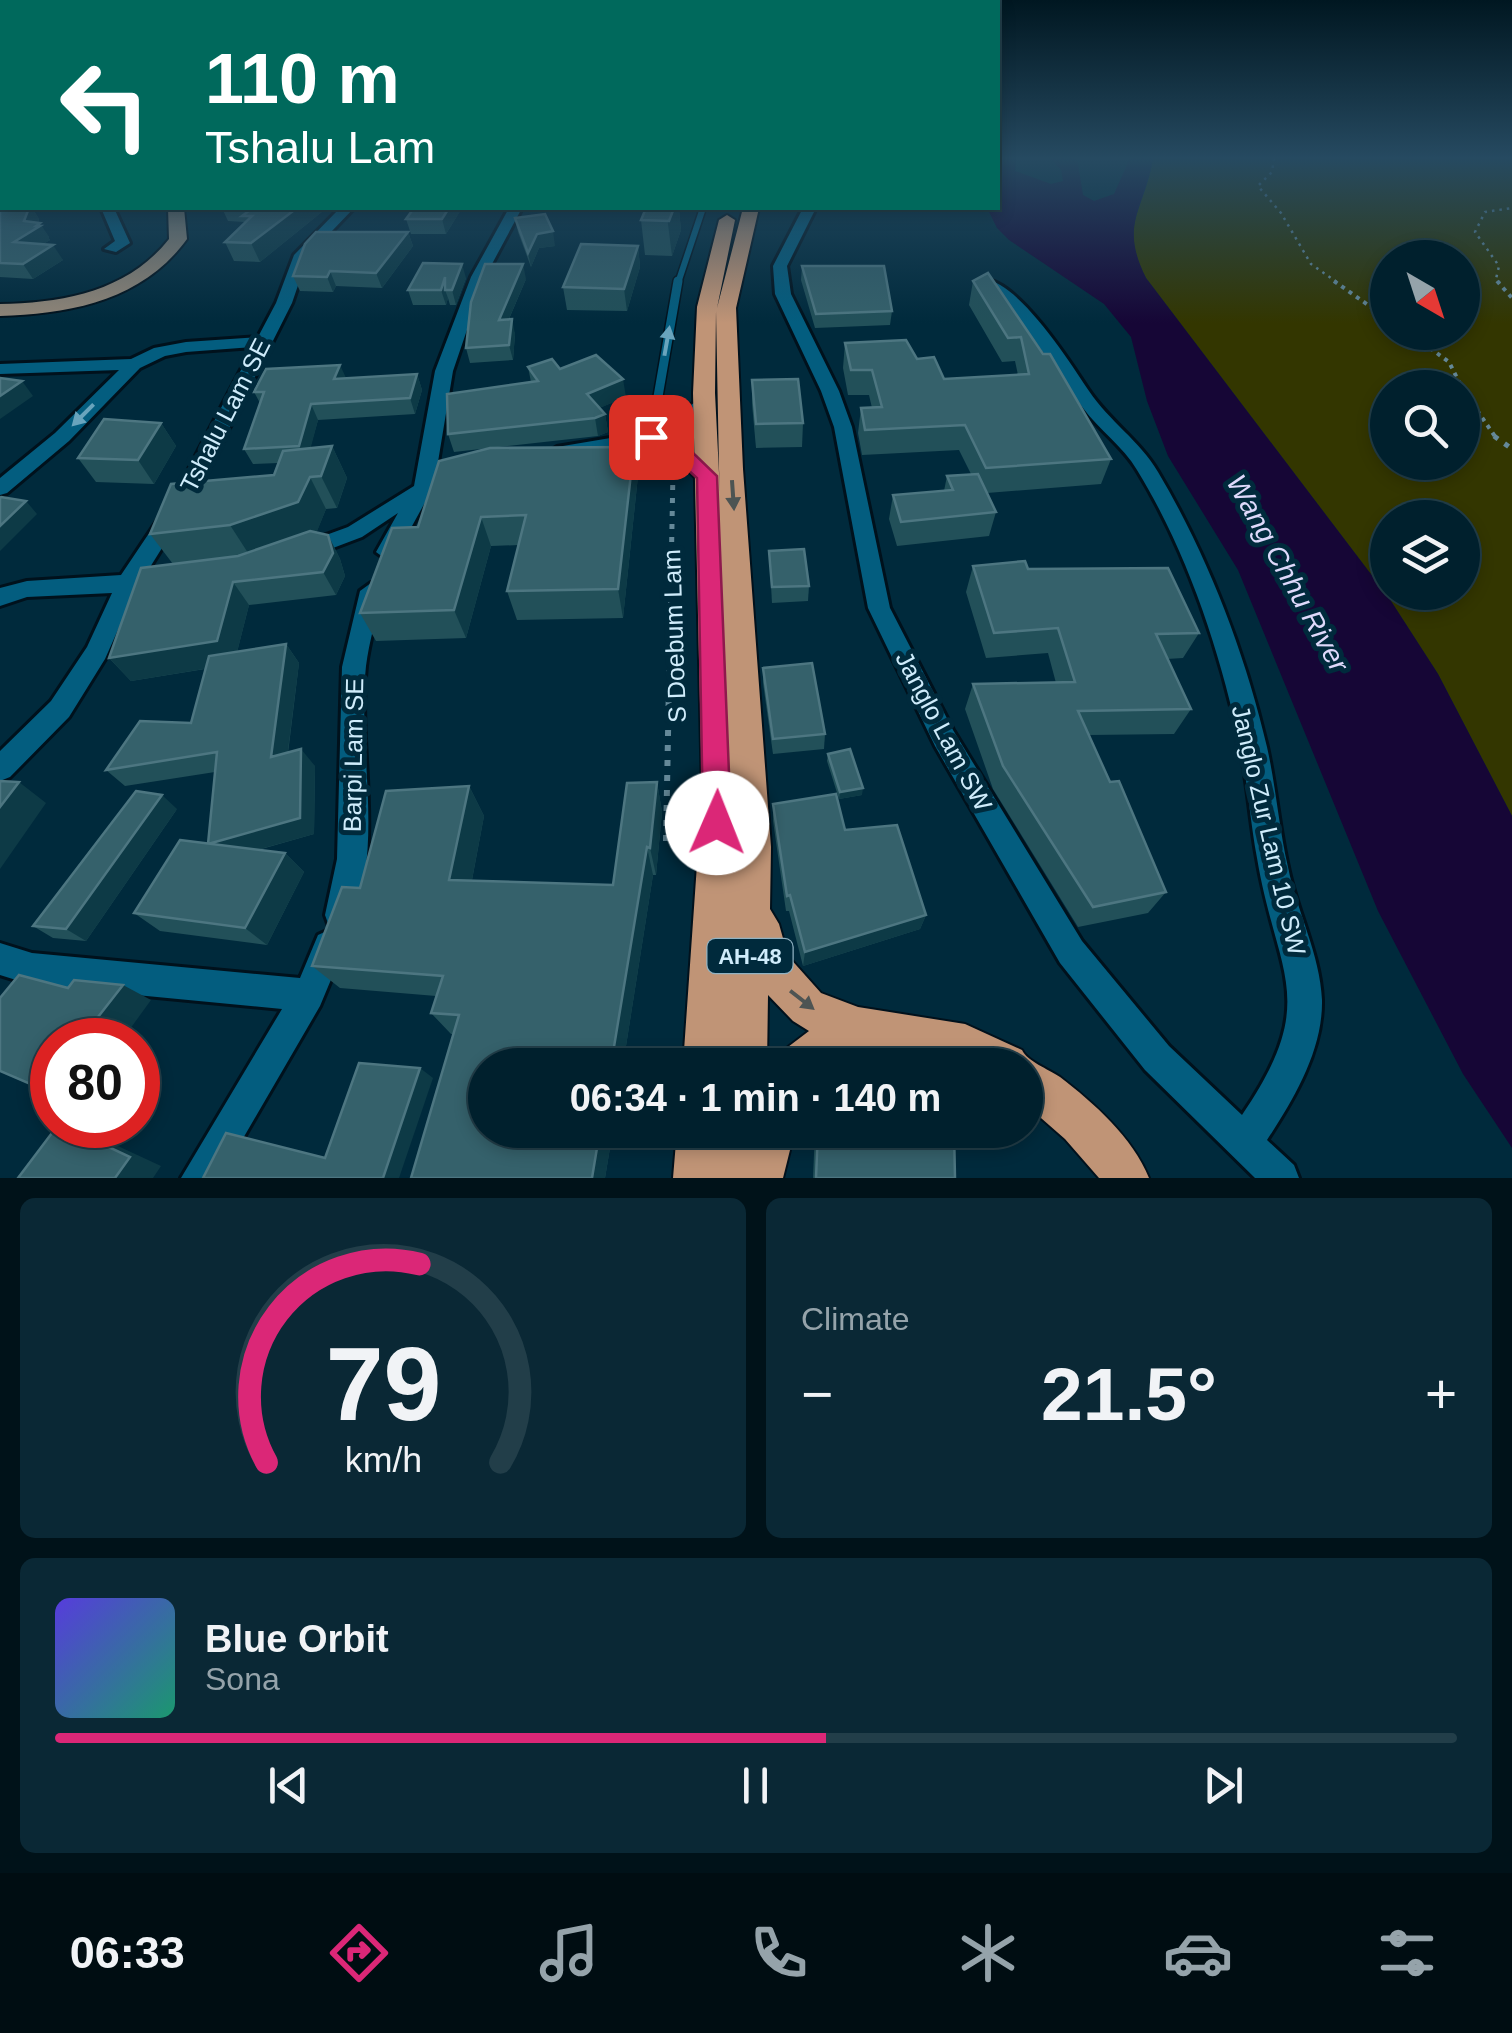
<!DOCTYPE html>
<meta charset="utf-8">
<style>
:root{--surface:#00202d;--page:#0a2835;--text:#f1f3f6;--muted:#95a3aa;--line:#223e49;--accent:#db2777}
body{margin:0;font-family:Helvetica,sans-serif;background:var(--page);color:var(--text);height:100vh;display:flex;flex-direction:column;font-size:38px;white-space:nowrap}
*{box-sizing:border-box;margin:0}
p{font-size:32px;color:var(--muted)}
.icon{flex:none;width:55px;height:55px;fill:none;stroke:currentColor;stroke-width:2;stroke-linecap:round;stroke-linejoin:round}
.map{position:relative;height:1178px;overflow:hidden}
.sheet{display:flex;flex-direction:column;gap:20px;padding:20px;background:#001219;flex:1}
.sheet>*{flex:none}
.top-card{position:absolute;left:0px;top:0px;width:1000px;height:210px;box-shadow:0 5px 15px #0003,0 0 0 2px var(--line);background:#00695c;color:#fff;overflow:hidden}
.needle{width:65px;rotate:141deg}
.fabs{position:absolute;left:1370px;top:240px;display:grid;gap:20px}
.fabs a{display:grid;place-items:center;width:110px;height:110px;border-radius:50%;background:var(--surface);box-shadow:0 5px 15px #0003,0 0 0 2px var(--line);font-size:50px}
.speed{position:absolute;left:30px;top:1018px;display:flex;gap:20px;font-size:50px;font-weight:700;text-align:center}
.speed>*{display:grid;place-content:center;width:130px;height:130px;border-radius:50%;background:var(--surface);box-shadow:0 5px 15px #0003,0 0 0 2px var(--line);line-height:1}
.speed .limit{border:15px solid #d22;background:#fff;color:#111}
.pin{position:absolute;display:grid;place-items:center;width:85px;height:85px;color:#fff;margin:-42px;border-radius:20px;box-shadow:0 5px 15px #0006}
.me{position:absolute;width:110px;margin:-55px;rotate:1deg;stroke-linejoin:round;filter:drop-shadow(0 0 8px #0008)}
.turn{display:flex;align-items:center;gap:35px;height:210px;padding:0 40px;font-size:45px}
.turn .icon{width:130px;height:130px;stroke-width:2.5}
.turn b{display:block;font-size:70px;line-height:85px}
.big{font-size:75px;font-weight:800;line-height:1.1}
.sheet .card{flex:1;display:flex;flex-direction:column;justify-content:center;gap:15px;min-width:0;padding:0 35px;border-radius:15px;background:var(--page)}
.sheet .dial{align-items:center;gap:0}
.dial svg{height:260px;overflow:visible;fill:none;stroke:var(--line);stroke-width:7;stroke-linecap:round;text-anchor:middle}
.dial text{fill:var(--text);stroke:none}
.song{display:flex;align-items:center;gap:30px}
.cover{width:120px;height:120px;border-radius:15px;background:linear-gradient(135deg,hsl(250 70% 55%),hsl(160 70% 35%))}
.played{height:10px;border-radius:5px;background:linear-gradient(90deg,var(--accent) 55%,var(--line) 55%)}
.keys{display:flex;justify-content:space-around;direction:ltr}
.heat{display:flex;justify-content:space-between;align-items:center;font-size:55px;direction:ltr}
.sheet .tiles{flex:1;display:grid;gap:20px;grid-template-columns:1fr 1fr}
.card:last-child{grid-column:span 2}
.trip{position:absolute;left:468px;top:1048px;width:575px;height:100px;border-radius:50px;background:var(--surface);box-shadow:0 5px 15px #0003,0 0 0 2px var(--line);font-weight:800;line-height:100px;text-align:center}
.tab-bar{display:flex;height:160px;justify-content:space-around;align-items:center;background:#000d12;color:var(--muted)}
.tab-bar .icon{width:70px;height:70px}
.tab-bar .on{color:var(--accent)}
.tab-bar b{font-size:45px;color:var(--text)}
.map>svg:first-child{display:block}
.green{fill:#333600;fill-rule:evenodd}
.water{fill:#160636}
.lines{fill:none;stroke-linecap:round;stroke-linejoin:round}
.service-far1-casing{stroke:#00111c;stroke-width:9}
.service-casing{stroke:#00111c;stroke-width:12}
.minor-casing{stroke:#00111c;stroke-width:6}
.primary-casing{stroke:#00111c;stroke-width:4}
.trunk-casing{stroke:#00111c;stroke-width:4}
.path-far3{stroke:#658999;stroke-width:2.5;stroke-dasharray:2.5 5;stroke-linecap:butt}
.path-far2{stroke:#658999;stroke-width:4;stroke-dasharray:4 5;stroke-linecap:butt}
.path-far1{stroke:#658999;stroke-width:5;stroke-dasharray:5 8;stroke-linecap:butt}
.path{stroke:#658999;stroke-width:6;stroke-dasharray:6 9;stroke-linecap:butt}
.service-far1{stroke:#035d7f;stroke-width:6}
.service{stroke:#035d7f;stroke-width:9}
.minor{fill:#035d7f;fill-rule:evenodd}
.primary{fill:#918678;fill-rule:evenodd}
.trunk{fill:#c09476;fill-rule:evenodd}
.wall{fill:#225059}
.shaded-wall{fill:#0d3a46}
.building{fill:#35616b;stroke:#4d7681;stroke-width:2.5}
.oneway{fill:#69a4bd}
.oneway2{fill:#4d5453}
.route{fill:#db2777;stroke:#8e194d;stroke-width:2.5}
.labels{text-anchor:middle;stroke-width:10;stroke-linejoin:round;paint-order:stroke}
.shield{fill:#002a3c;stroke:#91b2c2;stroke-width:2.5}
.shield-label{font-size:22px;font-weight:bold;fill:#cfecfb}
.street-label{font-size:25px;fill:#cfecfb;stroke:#002a3c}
.water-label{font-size:28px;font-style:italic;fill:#ded9fb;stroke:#002a3c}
</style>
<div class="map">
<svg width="1512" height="1178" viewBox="0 0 1512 1178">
<rect width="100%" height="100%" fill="#002a3c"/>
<path class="green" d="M1153 158H1512V816L1438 674 1389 598 1146 278C1118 223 1145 211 1153 158ZM1388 258H1462V332H1388ZM1388 388H1462V462H1388ZM1388 518H1462V592H1388Z"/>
<path class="water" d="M998 158H1016L1015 171 1051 184 1063 181 1061 170 1050 158H1077L1083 195 1094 201 1114 194 1130 158H1153C1144 211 1119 224 1146 278L1389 598 1438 674 1512 816V1148L1463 1074 1378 911 1238 570 1168 456 1147 401 1131 337 1104 304 1009 240 997 228 987 208H998Z"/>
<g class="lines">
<defs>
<path id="service-far1" d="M678 283 703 208"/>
<path id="service" d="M651 437 678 281"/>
<g id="minor">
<path d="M101 208H114L130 243 116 252 104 249 115 241Z"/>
<path d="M340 208H354L308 256 292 303 197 492 147 572 173 571 176 577 173 583 136 589 105 659 69 717 10 777 0 781V751L51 701 87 647 112 593 27 597 0 606V588L27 581 121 575 178 490 253 347 186 352 165 356 140 368 69 441 7 493 0 495V478L55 433 119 370 0 374V364L131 359 154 348 186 342 258 337 276 303 294 255Z"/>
<path d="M509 208H522L485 277 453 371 434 486 395 557 387 560 376 552 398 513 362 537 304 559 296 556 293 551 296 546 348 527 414 486 435 371 471 277Z"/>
<path d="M803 208H816L787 266 791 294 839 391 852 427 890 608 953 730 1082 941 1169 1046 1242 1115C1321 999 1277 977 1257 858 1250 821 1248 783 1240 746 1221 653 1187 551 1137 470 1123 446 1099 430 1083 408 1050 364 1026 321 982 286V280C1015 276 1072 365 1089 391 1109 421 1140 441 1158 472 1208 556 1245 653 1267 747 1276 787 1279 828 1288 867 1297 912 1320 954 1322 1000 1323 1050 1294 1099 1267 1140L1294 1165 1299 1178H1255L1145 1070 1060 963 935 746 868 608 834 427 821 391 775 294 773 266Z"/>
<path d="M704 397 710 398V406L665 436 687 447 714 471 717 476 714 481H700L673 455 649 443 557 459 547 453 557 447 646 432Z"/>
<path d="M371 583 382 591C377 616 369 641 366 666 357 751 385 844 351 926L340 930 329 926 325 915 337 859 342 667 360 591Z"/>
<path d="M329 930 340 935 345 946 320 1006 220 1178H181L282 1009 32 985 0 975V943L32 953 300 978 318 935Z"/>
</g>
<path id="primary" d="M168 208H184L187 239C143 300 71 314 0 316V304C64 303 128 291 169 239Z"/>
<g id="trunk">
<path d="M743 208H759L736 308 743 469 771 847 770 909 779 924 788 956 821 993 858 1007 965 1024 1022 1050C1027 1061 1048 1069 1060 1077 1094 1103 1133 1138 1149 1178H1099L1065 1139 1025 1104V1065H963L865 1049 844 1055 832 1065H778L784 1050 809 1031 793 1021 768 995 767 1065H725L734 825 725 1065H683L702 793 693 393 697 307 719 220 727 215 735 220 717 308ZM716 311 719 469 720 493 715 393Z"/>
<path d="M677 1130H721L720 1145 721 1130H795L783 1178H673Z"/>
</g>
</defs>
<use href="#service-far1" class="service-far1-casing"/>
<use href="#service" class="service-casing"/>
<use href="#minor" class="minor-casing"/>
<use href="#primary" class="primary-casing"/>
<use href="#trunk" class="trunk-casing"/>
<g class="path-far3">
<path d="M1274 158 1272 172 1258 186 1281 213 1311 264 1338 283"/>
<path d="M1500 283 1496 279 1499 266 1475 232 1485 212 1512 208"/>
</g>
<g class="path-far2">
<path d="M1334 281 1388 319"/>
<path d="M1497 281 1512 298"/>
<path d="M1408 332 1449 362 1462 388"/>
<path d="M1462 388 1496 438"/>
</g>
<g class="path-far1">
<path d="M1494 436 1512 449"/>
<path d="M670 633 673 470"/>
</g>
<path class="path" d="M666 841 670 630"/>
<use href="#service-far1" class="service-far1"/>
<use href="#service" class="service"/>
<use href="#minor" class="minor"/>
<use href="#primary" class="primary"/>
<use href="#trunk" class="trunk"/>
</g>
<g class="wall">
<path d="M11 208H32L39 219 38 223 49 237 48 238 50 240 43 244 63 260 33 279 0 277V209Z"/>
<path d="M222 208 323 211 260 262 234 261 225 242 245 223 244 222 228 221Z"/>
<path d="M414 208H462L446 234H411L406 219Z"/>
<path d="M646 208H681L679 210 681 230 672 256 645 255 641 220Z"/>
<path d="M515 218 555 246 539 248 531 267 518 232Z"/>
<path d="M408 232 413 246 382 288 336 286 333 292 300 291 293 276Z"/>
<path d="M638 246 640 267 627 311 567 310 563 287Z"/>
<path d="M802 266 892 311 890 325 815 328 801 280Z"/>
<path d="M988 273 1111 459 1101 484 987 493 996 512 989 536 897 546 889 519 893 495 944 491 947 476 971 474 959 450 862 455 858 433 861 408H872L869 395H848L843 368 845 343 917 359 944 379 1018 375 1015 361 1002 362 969 305 973 281Z"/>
<path d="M466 278 456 305H450L448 298 446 305H413L408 290Z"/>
<path d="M526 279 509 319 515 334 513 360 470 363 466 348Z"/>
<path d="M528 367 626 397 599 408 605 414 608 432 598 436 454 452 448 434 531 382Z"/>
<path d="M417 374 422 390 415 414 318 420 310 448 332 446 347 478 337 508 326 509 316 533 328 535 340 559 345 576 336 595 249 605 237 652 286 644 299 663 288 753 315 766 314 834 258 850 285 853 304 872 267 945 160 931 134 913 208 843 215 772 125 786 106 770 191 723 205 669 131 681 109 658 173 564 150 534 274 475 278 463 253 464 244 449 260 403 254 392 346 378Z"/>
<path d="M752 380 803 423 802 447 756 448 752 404Z"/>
<path d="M161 423 176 446 154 484 96 482 78 458Z"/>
<path d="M638 476 623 618 517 620 507 591 519 545 491 546 466 638 376 641 360 613 418 527Z"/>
<path d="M769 551 809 586 808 601 772 603Z"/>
<path d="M973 566 1028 569 1199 633 1183 658 1167 659 1191 709 1174 734 1089 735 1110 782 1166 892 1148 913 1078 927 993 789 965 709 973 684 1056 683 1048 653 986 658 966 592Z"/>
<path d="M763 668 825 734 824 749 773 754 763 683Z"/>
<path d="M828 754 862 795 839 799 827 761Z"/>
<path d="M657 782 662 812 656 875H653L623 1065H485L613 1130 605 1178H411L454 1034H451L431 1013 436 996 340 988 312 966 360 888 469 786 484 816 472 880 613 885Z"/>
<path d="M773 804 845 830 926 915 920 929 803 966 789 911H786L773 821Z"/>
<path d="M177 809 86 941 53 938 33 926Z"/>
<path d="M815 1130H954L955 1178H813Z"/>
</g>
<g class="shaded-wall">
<rect x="0" y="169" width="2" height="15"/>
<path d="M29 208H32L39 219 37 225 40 223 49 237 48 238 50 240 24 256 14 242Z"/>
<path d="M297 208H321L323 211 260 262 251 243Z"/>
<path d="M449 208H462L446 234 442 219Z"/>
<path d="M666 208H681L679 210 681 230 672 256Z"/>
<path d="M553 231 555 246 539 248 531 267 528 253 537 234Z"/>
<path d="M408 232 413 246 382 288 376 273Z"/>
<path d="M53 245 63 260 33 279 23 264Z"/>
<path d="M638 246 640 267 627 311 624 289Z"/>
<path d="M462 264 466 278 456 305 452 290Z"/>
<path d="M523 264 526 279 502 335 499 320Z"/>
<path d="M330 271 336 286 333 292 327 277Z"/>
<path d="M445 277V290L448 298 446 305 441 290Z"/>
<path d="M512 319 515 334 513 360 509 345Z"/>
<path d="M340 365 347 380 334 379Z"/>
<path d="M417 374 422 390 415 414 410 398Z"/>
<path d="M623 379 626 397 590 412 587 394Z"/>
<path d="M22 381 33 396 0 419V396Z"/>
<path d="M311 404 318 420 307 462 299 446Z"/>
<path d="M605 414 608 432 598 436 595 418Z"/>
<path d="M161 423 176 446 154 484 138 460Z"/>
<path d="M332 446 347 478 337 508 321 476Z"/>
<path d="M634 447 638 476 623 618 618 589Z"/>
<path d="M310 477 326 509 316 534 250 556 230 525Z"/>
<path d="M26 501 37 514 0 551V526Z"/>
<path d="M481 517 491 546 466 638 454 610Z"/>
<path d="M328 535 340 559 345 576 336 595 323 572Z"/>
<path d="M233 582 249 605 234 664 131 681 109 658Z"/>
<path d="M286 644 299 663 285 774 271 757Z"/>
<path d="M301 749 315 766 314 834 225 859 208 844Z"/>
<path d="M19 782 46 803 0 869V807Z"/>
<path d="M657 782 662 812 656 875 650 848Z"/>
<path d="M469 786 484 816 467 906 449 880Z"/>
<path d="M863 788 862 795 839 799 840 792Z"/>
<path d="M162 795 177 809 86 941 66 929Z"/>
<path d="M647 847 653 875 623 1065H611Z"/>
<path d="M285 853 304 872 267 945 245 928Z"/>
<path d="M926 915 920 929 803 966 805 952Z"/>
<path d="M123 985 151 1000 122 1040H80Z"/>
<path d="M420 1068 433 1078 399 1178H383Z"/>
<path d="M52 1076V1093L42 1089Z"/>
<path d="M62 1125 92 1134 161 1166 153 1178H115Z"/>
<path d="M600 1130H613L605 1178H592Z"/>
</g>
<g class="building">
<path d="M11 208H29L24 221 40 223 36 226H40L14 242 53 245 23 264 0 263V209Z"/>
<path d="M253 208H297L251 243 225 242 252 216H242Z"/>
<path d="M414 208H449L442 219H406Z"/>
<path d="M646 208H674L669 221 641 220Z"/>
<path d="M545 214 553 231 537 234 528 253 515 218Z"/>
<path d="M316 232H408L376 273 330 271 327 277 293 276 305 244Z"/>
<path d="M581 244 638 246 624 289 563 287Z"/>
<path d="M423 263 462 264 452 290H445V277L441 290H408Z"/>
<path d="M485 264H523L499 320 512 319 509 345 466 348 471 302Z"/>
<path d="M802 266H884L892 311 816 314Z"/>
<path d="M988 273 1043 354H1050L1111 459 986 468 965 425 865 430 861 408 882 407 872 370H851L845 343 906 340 917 359 934 357 944 379 1029 374 1021 337 1008 338 973 281Z"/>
<path d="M596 355 623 379 587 394 605 414 595 418 448 434 447 394 538 381 528 367 552 359 560 369Z"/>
<path d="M340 365 334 379 417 374 410 398 311 404 299 446 244 449 264 392H254L266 369Z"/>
<path d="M0 378 22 381 0 396Z"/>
<path d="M798 379 803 423 756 424 752 380Z"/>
<path d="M104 419 161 423 138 460 78 458Z"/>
<path d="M332 446 321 476 310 477 298 502 230 525 150 534 171 484 274 475 283 451Z"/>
<path d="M634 447 618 589 507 591 526 515 481 517 454 610 360 613 392 528 418 527 439 461 490 448Z"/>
<path d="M978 474 996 512 901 522 893 495 953 490 947 476Z"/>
<path d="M1 497 26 501 0 526V498Z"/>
<path d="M310 531 328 535 333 553 323 572 233 582 217 641 109 658 141 568 238 556Z"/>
<path d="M804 549 809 586 772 587 769 551Z"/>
<path d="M1025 561 1028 569 1168 568 1199 633 1156 634 1191 709 1078 711 1110 782 1119 781 1166 892 1093 907 1003 766 973 684 1075 682 1058 628 994 633 973 566Z"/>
<path d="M286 644 271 757 301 749 300 818 208 844 217 752 106 770 140 721 191 723 209 656Z"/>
<path d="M812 663 825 734 773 739 763 668Z"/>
<path d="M850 749 863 788 840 792 828 754Z"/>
<path d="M0 781 19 782 0 807Z"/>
<path d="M657 782 650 848 647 847 611 1065H485V1130H600L592 1178H411L459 1015 431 1013 443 976 312 966 342 887 360 888 386 791 469 786 449 880 613 885 627 783Z"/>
<path d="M136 791 162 795 66 929 33 926Z"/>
<path d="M836 794 845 830 897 825 926 915 805 952 790 895 787 896 773 804Z"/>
<path d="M180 840 285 853 245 928 134 913Z"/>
<path d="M19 975 68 988 74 980 123 985 80 1040H52V1076L42 1089 0 1071V998Z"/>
<path d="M359 1063 420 1068 383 1178H203L226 1133 325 1158Z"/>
<path d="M58 1125H62L130 1157 115 1178H18Z"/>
<path d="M818 1130H954L955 1178H816Z"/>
</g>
<defs><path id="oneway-solid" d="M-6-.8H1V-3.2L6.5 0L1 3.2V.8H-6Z" transform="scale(2.5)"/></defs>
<g class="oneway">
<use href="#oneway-solid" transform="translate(667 341) rotate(-80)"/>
<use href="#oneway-solid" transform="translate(83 415) rotate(135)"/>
</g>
<g class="oneway2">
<use href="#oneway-solid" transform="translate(733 495) rotate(86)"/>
<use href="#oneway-solid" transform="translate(802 1000) rotate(38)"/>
</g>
<linearGradient id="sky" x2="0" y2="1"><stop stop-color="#001721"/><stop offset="0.49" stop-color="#264a61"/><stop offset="1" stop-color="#264a61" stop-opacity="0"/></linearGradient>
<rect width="1512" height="323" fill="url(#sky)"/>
<path class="route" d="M651 431 687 447 717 476 731 823 727 833 717 837 707 833 703 823 697 478 673 456 644 441 641 437Z"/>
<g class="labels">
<rect class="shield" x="707.5" y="939" width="85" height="34" rx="8"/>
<g class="shield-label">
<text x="750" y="964">AH-48</text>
</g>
<g class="street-label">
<text transform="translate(225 415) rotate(-63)" y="9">Tshalu Lam SE</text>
<text transform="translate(674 636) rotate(-92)" y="9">S Doebum Lam</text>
<text transform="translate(944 731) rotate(62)" y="9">Janglo Lam SW</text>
<text transform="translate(353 755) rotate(-89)" y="9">Barpi Lam SE</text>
<text transform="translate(1269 830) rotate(77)" y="9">Janglo Zur Lam 10 SW</text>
</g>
<g class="water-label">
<text transform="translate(1288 573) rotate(61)" y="10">Wang Chhu River</text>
</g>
</g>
</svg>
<div class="fabs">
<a><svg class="needle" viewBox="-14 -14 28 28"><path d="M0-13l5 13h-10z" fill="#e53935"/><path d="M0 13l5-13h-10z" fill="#95a3aa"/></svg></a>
<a><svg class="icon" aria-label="search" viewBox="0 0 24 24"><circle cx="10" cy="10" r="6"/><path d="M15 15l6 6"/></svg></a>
<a><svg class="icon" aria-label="layers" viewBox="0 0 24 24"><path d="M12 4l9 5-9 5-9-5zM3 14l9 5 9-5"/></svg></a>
</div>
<div class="speed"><div class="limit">80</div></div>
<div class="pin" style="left:651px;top:437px;background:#d93025"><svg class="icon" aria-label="arrive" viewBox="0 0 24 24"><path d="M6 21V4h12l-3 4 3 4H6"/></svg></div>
<svg class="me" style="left:717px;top:823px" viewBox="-20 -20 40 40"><circle r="19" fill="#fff"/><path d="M0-13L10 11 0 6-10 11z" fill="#db2777"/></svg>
<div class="trip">06:34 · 1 min · 140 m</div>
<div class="top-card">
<div class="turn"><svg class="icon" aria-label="left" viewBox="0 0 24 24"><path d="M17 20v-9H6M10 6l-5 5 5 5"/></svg><div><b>110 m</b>Tshalu Lam</div></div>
</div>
</div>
<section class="sheet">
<div class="tiles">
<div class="card dial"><svg viewBox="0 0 100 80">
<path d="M14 69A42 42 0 1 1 86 69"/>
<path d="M14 69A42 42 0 0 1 61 8" stroke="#db2777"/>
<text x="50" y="56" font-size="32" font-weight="700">79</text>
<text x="50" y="72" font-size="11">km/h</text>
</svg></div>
<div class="card"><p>Climate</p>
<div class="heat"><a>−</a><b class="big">21.5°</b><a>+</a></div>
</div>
<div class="card">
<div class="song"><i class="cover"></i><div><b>Blue Orbit</b><p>Sona</p></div></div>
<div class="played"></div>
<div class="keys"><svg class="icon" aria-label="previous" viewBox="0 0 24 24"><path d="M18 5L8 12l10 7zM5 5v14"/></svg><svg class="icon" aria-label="pause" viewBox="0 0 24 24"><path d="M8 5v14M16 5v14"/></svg><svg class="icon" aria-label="next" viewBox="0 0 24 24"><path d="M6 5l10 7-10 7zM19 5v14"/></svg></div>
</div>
</div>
</section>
<nav class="tab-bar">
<b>06:33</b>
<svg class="icon on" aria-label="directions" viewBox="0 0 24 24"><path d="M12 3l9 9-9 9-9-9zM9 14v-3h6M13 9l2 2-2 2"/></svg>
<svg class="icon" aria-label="music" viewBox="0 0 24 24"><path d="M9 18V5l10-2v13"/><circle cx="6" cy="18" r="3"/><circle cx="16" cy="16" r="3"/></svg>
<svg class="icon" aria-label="phone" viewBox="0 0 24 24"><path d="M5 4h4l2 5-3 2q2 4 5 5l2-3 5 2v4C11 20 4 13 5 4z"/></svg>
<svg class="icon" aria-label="climate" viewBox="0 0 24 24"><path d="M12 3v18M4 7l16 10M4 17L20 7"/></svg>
<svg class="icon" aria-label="car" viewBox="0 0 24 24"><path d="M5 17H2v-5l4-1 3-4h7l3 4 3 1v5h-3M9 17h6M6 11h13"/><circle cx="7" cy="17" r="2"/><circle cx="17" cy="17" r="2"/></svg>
<svg class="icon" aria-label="filters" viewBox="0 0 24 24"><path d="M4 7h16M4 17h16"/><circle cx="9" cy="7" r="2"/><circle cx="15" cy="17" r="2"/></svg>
</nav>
